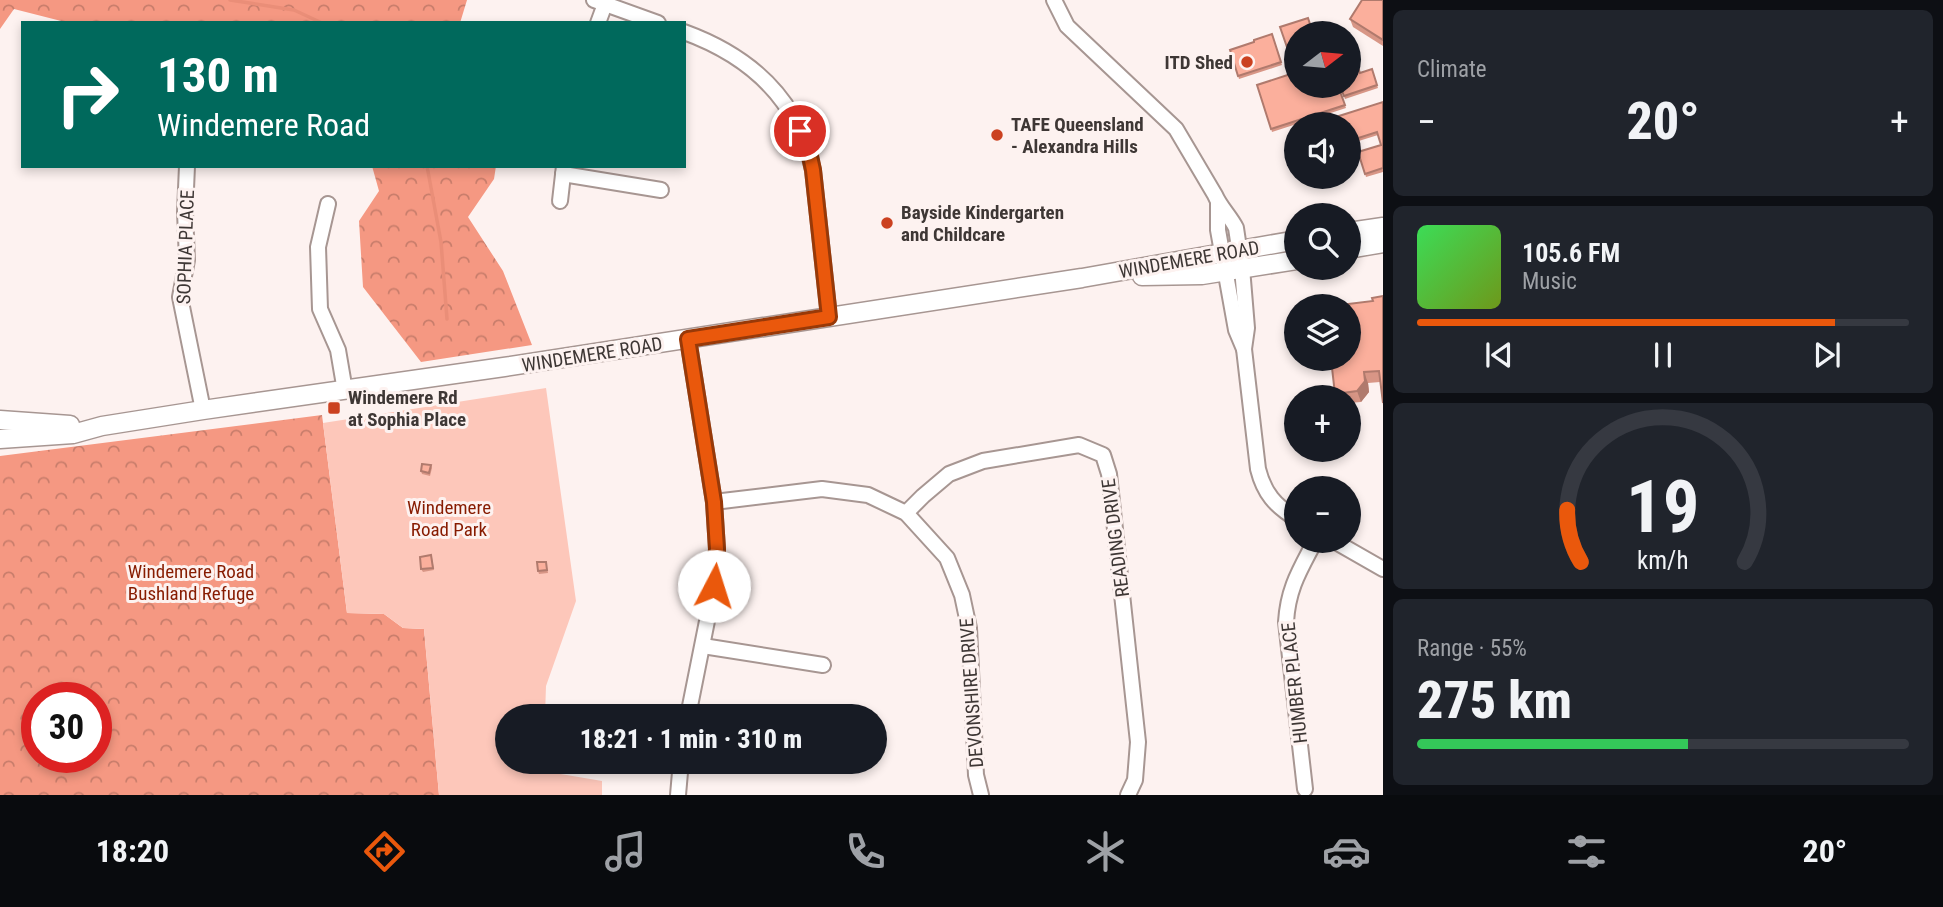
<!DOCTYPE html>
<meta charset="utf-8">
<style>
:root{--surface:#171b24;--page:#20242c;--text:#f1f3f6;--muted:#9ea1a6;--line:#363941;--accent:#ea580c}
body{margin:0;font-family:"Roboto Condensed",sans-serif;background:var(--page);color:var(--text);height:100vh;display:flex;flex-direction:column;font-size:26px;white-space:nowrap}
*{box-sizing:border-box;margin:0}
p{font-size:23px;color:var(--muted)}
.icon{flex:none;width:38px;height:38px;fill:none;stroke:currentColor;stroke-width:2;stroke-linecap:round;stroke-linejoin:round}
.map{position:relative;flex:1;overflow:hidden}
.side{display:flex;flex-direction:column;gap:10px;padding:10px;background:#0d0f14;width:560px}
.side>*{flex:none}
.banner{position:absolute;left:21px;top:21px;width:665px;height:147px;border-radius:0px;box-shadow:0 4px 10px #0003;background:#00695c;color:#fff;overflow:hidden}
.needle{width:46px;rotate:74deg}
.fabs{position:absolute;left:1284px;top:21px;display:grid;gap:14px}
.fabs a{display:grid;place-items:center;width:77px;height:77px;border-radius:50%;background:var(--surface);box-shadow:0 4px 10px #0003;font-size:35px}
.speed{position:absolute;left:21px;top:682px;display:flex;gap:14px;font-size:35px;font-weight:700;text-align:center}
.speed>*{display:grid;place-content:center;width:91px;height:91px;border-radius:50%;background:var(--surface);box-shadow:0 4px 10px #0003;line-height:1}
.speed .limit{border:10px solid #d22;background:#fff;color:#111}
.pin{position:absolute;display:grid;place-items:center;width:60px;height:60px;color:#fff;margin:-30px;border:4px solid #fff;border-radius:50%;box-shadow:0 2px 7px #0007}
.me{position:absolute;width:77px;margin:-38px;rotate:5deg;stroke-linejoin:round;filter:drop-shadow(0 0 5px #0008)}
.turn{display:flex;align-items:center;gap:24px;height:147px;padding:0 21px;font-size:32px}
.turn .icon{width:91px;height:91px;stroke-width:2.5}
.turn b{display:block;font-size:49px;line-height:60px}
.big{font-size:52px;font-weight:800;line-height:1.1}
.side .card{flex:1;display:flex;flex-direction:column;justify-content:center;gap:10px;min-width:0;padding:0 24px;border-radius:10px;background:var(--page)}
.side .dial{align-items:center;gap:0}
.dial svg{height:182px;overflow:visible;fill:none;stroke:var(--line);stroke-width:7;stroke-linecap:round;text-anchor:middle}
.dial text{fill:var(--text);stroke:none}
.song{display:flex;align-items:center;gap:21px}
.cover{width:84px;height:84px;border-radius:10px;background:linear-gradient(135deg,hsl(130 70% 55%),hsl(80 70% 35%))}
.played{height:7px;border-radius:4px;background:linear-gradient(90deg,var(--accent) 85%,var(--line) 85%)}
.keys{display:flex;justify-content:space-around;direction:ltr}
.heat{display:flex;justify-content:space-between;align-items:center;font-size:38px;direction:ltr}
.charge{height:10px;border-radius:5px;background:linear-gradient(90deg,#34c759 55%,var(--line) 0)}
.trip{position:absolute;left:495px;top:704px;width:392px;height:70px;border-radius:35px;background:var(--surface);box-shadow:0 4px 10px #0003;font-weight:800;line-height:70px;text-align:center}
.dock{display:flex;height:112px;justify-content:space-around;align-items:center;background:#090b0e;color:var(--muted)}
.dock .icon{width:49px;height:49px}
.dock .on{color:var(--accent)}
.dock b{font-size:32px;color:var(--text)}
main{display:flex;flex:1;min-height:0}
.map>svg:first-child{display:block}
.forest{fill:url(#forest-crowns);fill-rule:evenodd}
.green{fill:#fdc7ba}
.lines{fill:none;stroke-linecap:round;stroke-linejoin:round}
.stream{stroke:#ea8e78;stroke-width:3.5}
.minor-casing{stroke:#a79692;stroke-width:18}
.major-casing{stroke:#a79692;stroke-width:21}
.minor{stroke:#fff;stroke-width:14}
.major{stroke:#fff;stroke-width:18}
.wall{fill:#d89686}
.shaded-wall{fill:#b07a6d}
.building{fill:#fbaf9c;stroke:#b07a6d;stroke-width:2}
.route-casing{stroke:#983908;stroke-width:18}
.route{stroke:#ea580c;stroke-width:12}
.poi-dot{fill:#cb4120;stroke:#fdf2f0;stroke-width:2.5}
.labels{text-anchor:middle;stroke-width:6;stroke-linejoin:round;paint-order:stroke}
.poi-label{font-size:19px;font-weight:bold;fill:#3e3735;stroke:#fdf2f0;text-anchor:start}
.street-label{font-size:19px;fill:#3e3735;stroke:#fdf2f0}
.park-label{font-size:19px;fill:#871b00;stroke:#fdf2f0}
</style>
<main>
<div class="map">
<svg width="1383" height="795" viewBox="0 0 1383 795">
<defs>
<pattern id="forest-crowns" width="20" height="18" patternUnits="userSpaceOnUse" patternTransform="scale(1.75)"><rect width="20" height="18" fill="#f59882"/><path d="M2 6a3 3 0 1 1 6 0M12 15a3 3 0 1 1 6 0" fill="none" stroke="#c87d6b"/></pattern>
</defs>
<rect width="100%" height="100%" fill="#fdf2f0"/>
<g class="forest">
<path d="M0 0H467L460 23H69L14 9 0 29Z"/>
<path d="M372 166H496L494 179 468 217 503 271 532 345 421 362 363 287 359 221 379 191Z"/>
<path d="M322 415 347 613 384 614 403 628 424 629 439 795H0V456ZM37 698H96V758H37Z"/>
</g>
<path class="green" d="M546 388 576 601 546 686 545 716H508V761H543V771L602 781V795H439L424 629 403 628 384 614 347 613 323 423Z"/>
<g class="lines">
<g class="stream">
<path d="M230 0 294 10 322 23"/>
<path d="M427 166 441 242 447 319"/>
</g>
<defs>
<g id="minor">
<path d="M594 0 658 23"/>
<path d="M1054 0 1067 26 1176 129 1215 195C1220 207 1230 216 1236 228L1242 268 1247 328 1244 349"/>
<path d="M598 23 605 4"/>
<path d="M684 32C750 56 798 99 813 170L829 317"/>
<path d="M187 166 185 212 187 260 180 297 203 410"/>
<path d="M563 174 661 190"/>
<path d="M560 201 564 166"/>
<path d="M1218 202V230L1236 330 1244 349 1258 469C1264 493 1275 506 1297 519"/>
<path d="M328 204 318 247 320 309 338 350 345 391"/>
<path d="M688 339 714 502 717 549 714 586 688 716"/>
<path d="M714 502 822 489 868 495 906 513 947 558 962 595 969 628 976 775 981 795"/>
<path d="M906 513 923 496 949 474 983 461 1079 445 1103 455 1109 474 1138 742 1135 780 1128 795"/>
<path d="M1334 541 1383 569"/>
<path d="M703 646 823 665"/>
<path d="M1305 789 1286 622C1288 588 1300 570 1315 541"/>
<path d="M678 795 681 761"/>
</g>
<g id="major">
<path d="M1349 232 1383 227"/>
<path d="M1349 249 1383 243"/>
<path d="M1142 276 1202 275 1297 260"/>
<path d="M0 420 70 425"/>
<path d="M0 439 73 434 102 426 203 410 504 367 1082 278 1297 240"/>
</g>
</defs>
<use href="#minor" class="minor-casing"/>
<use href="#major" class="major-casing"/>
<use href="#minor" class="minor"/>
<use href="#major" class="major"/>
</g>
<g class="wall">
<path d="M1383 0V46L1353 27 1350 19Z"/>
<path d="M1280 27 1297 33V56L1291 58Z"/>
<path d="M1272 34 1282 65 1239 79 1230 50 1254 42Z"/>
<path d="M1372 69 1378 88 1345 99 1340 86 1360 73Z"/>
<path d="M1257 85 1338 86 1346 108 1272 132Z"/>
<path d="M1383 102V172L1366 177 1358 152 1381 145 1378 135 1349 144V124Z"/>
<path d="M1383 296V405L1380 382 1368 383 1369 392 1361 402 1349 403V397H1337L1335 394 1373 301Z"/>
<path d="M431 465 432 468 430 476 422 474 421 471Z"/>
<path d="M432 558 434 570 423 572 421 569Z"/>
<path d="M546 562 548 573 539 574 538 571Z"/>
</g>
<path class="shaded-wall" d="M1364 372 1368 383 1369 392 1361 402 1357 391Z"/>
<g class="building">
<path d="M1362 0H1383V40L1350 19Z"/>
<path d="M1308 18 1313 33H1297V47L1288 50 1280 27Z"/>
<path d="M1272 34 1281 62 1238 76 1230 50 1254 42V40Z"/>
<path d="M1354 56 1360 73 1372 69 1377 85 1344 96 1340 86H1349V57Z"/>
<path d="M1297 72V86H1338L1345 105 1271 129 1257 85Z"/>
<path d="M1383 102V168L1365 174 1358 152 1381 145 1377 132 1349 141V124H1341L1339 116Z"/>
<path d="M1383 296V403L1379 371 1364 372 1365 381 1357 391 1335 394 1331 359H1349V306H1332L1373 301 1372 298Z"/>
<path d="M422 464 431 465 429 473 421 471Z"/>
<path d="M431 555 433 568 421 569 420 557Z"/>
<path d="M537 562H546L547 570 538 571Z"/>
</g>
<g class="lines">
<defs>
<path id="route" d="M714 586 717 549 714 502 688 339 829 317 813 170 810 156 800 131"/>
</defs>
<use href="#route" class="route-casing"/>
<use href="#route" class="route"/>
</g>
<g class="poi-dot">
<circle cx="1247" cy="62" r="7"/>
<circle cx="997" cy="135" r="7"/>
<circle cx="887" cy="223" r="7"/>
<rect x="327" y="401" width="14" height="14" rx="3.5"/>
</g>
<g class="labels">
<g class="poi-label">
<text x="1233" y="69" text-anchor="end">ITD Shed</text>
<text x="1011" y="131">TAFE Queensland<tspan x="1011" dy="22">- Alexandra Hills</tspan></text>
<text x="901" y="219">Bayside Kindergarten<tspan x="901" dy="22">and Childcare</tspan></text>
<text x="348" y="404">Windemere Rd<tspan x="348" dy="22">at Sophia Place</tspan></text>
</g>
<g class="street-label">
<text transform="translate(185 247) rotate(-88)" y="7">SOPHIA PLACE</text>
<text transform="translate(1189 259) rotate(-10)" y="7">WINDEMERE ROAD</text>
<text transform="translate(592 354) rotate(-9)" y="7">WINDEMERE ROAD</text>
<text transform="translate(1115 538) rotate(-97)" y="7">READING DRIVE</text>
<text transform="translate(1294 683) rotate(-96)" y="7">HUMBER PLACE</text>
<text transform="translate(971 693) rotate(-94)" y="7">DEVONSHIRE DRIVE</text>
</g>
<g class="park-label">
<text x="449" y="514">Windemere<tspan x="449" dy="22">Road Park</tspan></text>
<text x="191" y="578">Windemere Road<tspan x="191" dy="22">Bushland Refuge</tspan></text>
</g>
</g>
</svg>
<div class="fabs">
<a><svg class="needle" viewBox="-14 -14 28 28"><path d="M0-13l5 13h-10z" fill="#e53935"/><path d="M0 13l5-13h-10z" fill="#9ea1a6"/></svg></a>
<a><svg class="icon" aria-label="sound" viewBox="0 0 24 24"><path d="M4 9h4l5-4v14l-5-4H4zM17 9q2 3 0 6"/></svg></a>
<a><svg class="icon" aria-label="search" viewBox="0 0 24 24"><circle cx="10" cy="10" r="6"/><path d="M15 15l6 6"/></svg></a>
<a><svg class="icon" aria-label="layers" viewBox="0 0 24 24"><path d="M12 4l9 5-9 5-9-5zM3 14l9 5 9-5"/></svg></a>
<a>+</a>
<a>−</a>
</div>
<div class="speed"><div class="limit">30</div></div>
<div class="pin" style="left:800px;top:131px;background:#d93025"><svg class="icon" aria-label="arrive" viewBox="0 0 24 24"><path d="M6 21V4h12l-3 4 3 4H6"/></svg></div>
<svg class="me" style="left:714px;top:586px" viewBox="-20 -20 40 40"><circle r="19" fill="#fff"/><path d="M0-13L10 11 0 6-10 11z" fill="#ea580c"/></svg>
<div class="trip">18:21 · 1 min · 310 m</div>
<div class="banner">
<div class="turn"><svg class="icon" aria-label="right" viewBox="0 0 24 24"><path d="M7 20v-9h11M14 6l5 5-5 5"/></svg><div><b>130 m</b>Windemere Road</div></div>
</div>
</div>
<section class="side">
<div class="card"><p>Climate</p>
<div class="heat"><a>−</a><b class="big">20°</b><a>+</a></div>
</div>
<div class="card">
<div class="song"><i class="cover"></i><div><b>105.6 FM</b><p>Music</p></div></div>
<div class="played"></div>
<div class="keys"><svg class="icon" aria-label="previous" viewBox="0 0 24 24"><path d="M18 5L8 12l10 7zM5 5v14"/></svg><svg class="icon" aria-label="pause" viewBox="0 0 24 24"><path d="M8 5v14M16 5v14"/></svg><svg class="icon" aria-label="next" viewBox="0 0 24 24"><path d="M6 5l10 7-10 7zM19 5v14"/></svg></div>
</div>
<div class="card dial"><svg viewBox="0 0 100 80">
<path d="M14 69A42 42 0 1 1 86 69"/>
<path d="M14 69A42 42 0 0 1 8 46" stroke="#ea580c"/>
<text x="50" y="56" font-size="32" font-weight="700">19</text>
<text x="50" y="72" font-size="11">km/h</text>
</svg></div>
<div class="card"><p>Range · 55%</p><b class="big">275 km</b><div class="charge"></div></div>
</section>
</main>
<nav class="dock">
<b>18:20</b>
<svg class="icon on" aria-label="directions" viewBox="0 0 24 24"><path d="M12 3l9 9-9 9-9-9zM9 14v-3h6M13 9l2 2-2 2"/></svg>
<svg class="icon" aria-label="music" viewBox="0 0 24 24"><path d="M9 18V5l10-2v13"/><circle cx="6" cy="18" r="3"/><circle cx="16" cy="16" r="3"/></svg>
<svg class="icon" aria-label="phone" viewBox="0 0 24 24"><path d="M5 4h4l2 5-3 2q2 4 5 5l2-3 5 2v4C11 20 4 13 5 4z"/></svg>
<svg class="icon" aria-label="climate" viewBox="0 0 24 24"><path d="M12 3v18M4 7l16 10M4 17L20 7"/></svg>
<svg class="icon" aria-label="car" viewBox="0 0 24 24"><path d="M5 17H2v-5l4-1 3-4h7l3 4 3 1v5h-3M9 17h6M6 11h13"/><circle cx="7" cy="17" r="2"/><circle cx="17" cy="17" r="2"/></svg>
<svg class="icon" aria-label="filters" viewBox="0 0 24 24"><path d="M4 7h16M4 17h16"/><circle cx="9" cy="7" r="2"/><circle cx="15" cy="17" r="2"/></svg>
<b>20°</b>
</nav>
